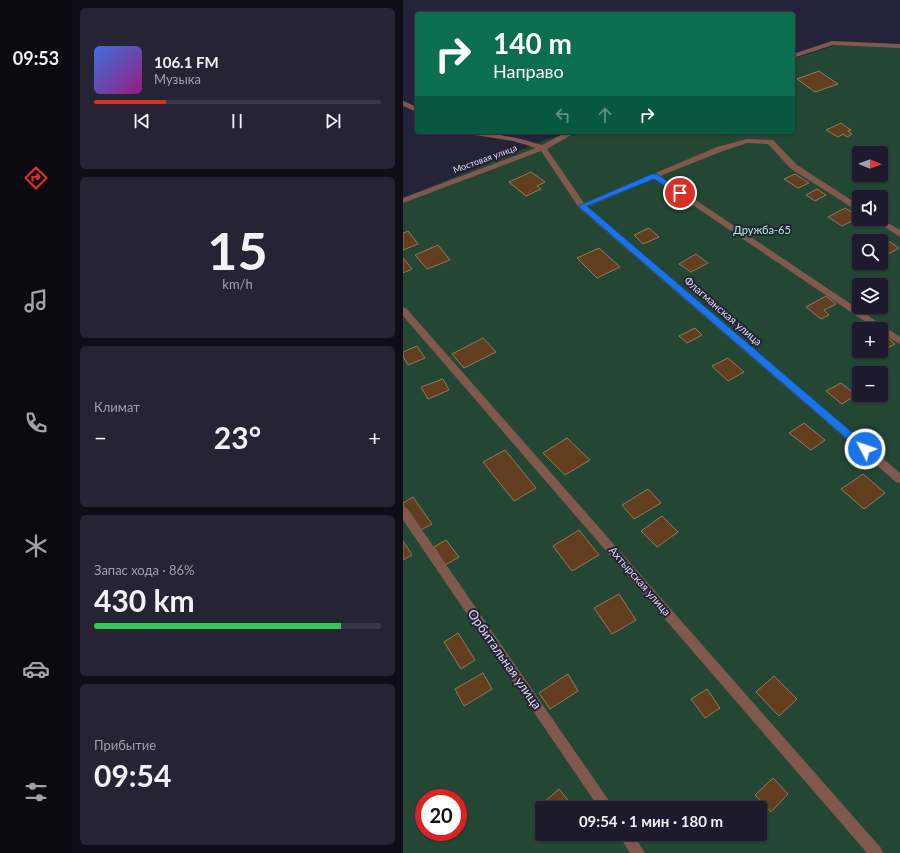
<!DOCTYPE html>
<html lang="ru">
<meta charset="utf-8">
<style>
:root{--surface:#1c1a2c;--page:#252334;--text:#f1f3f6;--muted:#a0a1a9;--line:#3a3848;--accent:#d93025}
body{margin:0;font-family:Lato,sans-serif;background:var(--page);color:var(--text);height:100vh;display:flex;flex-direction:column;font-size:15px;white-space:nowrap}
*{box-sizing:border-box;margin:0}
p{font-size:13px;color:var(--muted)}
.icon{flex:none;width:22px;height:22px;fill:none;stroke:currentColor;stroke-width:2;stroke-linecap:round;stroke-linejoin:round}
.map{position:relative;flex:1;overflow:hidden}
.side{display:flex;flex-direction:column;gap:8px;padding:8px;background:#0f0e18;width:331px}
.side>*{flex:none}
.top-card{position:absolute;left:12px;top:12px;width:380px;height:122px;border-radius:4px;box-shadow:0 1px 3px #0004,0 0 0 1px var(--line);background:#0b6e4f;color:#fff;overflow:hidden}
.needle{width:26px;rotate:91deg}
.fabs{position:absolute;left:449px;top:146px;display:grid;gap:8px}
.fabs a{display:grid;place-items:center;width:36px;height:36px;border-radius:4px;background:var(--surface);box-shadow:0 1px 3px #0004,0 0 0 1px var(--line);font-size:20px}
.speed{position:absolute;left:12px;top:789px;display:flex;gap:8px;font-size:20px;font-weight:700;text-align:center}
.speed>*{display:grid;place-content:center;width:52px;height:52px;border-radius:50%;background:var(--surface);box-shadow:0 1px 3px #0004,0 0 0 1px var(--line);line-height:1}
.speed .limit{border:6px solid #d22;background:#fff;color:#111}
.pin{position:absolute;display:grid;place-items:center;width:34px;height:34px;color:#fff;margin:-17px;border:2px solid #fff;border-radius:50%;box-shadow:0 1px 4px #0007}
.me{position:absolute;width:44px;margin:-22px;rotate:311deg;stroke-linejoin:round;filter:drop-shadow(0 0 3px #0008)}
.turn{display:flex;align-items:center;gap:14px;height:84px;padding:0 12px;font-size:18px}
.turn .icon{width:52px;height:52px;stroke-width:2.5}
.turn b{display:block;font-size:28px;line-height:34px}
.lanes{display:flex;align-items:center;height:38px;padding:0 12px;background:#0003;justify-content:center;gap:20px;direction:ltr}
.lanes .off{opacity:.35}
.big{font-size:30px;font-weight:700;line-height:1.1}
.side .card{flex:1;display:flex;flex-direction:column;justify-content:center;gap:6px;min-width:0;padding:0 14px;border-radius:6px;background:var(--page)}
.side .dial{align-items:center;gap:0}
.dial b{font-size:52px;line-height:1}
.song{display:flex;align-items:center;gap:12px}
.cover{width:48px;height:48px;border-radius:6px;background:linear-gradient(135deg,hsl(220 70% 55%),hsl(310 70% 35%))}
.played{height:4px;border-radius:2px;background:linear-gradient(90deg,var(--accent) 25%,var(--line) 25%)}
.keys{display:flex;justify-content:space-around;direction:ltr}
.heat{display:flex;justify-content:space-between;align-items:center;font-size:22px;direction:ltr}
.charge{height:6px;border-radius:3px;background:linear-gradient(90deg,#34c759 86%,var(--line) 0)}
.trip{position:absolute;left:132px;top:801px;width:232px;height:40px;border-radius:4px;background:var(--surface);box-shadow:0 1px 3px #0004,0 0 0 1px var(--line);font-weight:700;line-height:40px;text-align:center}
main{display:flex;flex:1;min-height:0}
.tab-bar{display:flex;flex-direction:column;width:72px;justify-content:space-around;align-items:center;background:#0b0a12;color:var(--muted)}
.tab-bar .icon{width:28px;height:28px}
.tab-bar .on{color:var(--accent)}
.tab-bar b{font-size:18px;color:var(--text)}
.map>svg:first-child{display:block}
.green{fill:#234732;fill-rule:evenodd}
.building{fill:#623d1e;stroke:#937a66}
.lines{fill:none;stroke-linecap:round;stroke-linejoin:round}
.minor{fill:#81584e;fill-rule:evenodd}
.route{fill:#1a73e8;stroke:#114b97}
.labels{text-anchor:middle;stroke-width:4;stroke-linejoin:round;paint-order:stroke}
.far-street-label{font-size:9px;fill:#dedded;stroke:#25233a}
.park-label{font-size:11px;fill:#abf6c7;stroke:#25233a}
.street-label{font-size:11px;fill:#dedded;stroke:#25233a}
.near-street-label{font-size:13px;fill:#dedded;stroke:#25233a}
</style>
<main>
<nav class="tab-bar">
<b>09:53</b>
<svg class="icon on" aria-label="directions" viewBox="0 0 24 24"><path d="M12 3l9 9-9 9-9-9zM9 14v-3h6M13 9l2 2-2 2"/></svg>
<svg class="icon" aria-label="music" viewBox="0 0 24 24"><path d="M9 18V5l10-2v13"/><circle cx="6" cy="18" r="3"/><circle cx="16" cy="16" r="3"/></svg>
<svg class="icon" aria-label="phone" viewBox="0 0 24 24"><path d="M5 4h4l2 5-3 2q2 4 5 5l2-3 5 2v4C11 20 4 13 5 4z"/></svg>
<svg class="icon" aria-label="climate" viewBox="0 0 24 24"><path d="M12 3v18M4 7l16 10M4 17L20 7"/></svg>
<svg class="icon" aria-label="car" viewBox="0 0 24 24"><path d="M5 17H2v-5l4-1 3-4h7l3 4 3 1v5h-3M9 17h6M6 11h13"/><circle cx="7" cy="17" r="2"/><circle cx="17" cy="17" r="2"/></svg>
<svg class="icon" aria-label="filters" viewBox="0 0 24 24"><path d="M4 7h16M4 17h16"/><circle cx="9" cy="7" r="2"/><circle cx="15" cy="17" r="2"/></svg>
</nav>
<section class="side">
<div class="card">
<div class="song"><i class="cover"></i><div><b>106.1 FM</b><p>Музыка</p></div></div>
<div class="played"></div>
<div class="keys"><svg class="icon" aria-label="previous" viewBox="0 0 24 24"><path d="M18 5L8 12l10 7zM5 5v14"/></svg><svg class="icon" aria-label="pause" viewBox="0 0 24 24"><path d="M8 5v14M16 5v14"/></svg><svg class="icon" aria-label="next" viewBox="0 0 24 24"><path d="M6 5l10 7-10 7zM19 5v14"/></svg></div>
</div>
<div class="card dial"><b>15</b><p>km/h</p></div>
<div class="card"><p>Климат</p>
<div class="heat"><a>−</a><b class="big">23°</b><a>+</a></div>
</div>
<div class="card"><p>Запас хода · 86%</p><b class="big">430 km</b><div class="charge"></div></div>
<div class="card"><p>Прибытие</p><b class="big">09:54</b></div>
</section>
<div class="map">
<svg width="497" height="853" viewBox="0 0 497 853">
<rect width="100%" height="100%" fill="#25233a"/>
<path class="green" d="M436 44 497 46V853H0V198L140 141 167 132H390V59ZM456 153H478V175H456ZM456 197H478V219H456ZM456 241H478V263H456ZM456 285H478V307H456ZM456 329H478V351H456ZM456 373H478V395H456ZM21 798H55V832H21ZM139 808H357V834H139Z"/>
<g class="building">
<path d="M416 71 435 84 412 92 394 79Z"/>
<path d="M438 123 448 130 445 131 449 134 444 137 440 134 435 137 423 130Z"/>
<path d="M128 172 142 182 134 186 138 189 123 196 106 182Z"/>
<path d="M392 174 406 183 395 188 381 179Z"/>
<path d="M414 189 423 195 412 201 403 195Z"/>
<path d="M442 208 456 217 439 226 425 217Z"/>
<path d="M246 228 256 237 240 244 231 235Z"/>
<path d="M5 231 15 244 0 250V233Z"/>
<path d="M484 240 496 248 484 255 478 252V244Z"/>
<path d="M35 245 47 260 24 269 12 255Z"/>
<path d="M196 248 217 267 194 278 174 258Z"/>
<path d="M293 254 305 263 288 272 276 264Z"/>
<path d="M0 258 9 269 0 273Z"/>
<path d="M423 296 433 304 421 310 426 315 418 319 403 307Z"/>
<path d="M292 328 299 335 284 343 276 336Z"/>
<path d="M478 332 492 344 477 352 475 351H478Z"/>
<path d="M80 338 93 352 61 368 49 354Z"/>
<path d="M14 346 22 358 5 365 0 357V352Z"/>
<path d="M325 358 341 372 325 381 309 366Z"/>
<path d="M40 379 46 390 25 399 18 387Z"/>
<path d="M438 383 453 395 439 404 423 391Z"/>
<path d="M401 423 422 440 408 450 386 433Z"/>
<path d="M164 438 187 460 162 475 140 453Z"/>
<path d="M102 450 133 488 111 501 80 462Z"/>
<path d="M460 474 482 493 461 509 438 489Z"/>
<path d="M245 489 258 503 231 519 219 505Z"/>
<path d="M10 497 29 524 18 530 0 505V503Z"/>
<path d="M259 516 275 532 254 547 238 531Z"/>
<path d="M176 530 196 555 169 571 150 546Z"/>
<path d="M43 540 56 557 42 565 31 547Z"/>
<path d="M0 541 9 555 0 560Z"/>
<path d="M216 594 233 620 209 634 191 608Z"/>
<path d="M55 633 72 660 58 669 41 642Z"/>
<path d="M80 673 89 689 61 706 52 689Z"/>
<path d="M165 674 175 691 147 709 136 693Z"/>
<path d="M371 676 394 699 376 716 353 692Z"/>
<path d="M304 689 317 708 302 718 288 699Z"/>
<path d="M370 778 385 794 368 812 352 795Z"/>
<path d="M156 789 171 808H139V821L131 811Z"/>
</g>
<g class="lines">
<g class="minor">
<path d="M429 41 497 44V48L430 45 390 58V54Z"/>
<path d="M0 101 14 107V112L0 106Z"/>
<path d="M61 132C89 132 113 137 139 145L164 132H173L144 149 181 203 314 147 344 139 370 140 394 165 456 205V210H453L388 169 365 144 344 143 320 151 257 176 497 337V344L478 333V329H473L251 179 184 207 497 473V483L493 482 176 208 138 151 0 203V198L133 148 110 141 65 134Z"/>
<path d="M469 219H478L497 230V237Z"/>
<path d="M0 307 3 308 478 848 480 853H464L0 316Z"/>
<path d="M0 507 4 508 211 808H196L0 520Z"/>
<path d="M215 834H230L242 853H227Z"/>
</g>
</g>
<path class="route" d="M249 174H254L281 193 275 194 251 179 184 206 465 446V451H458L175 206Z"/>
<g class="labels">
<g class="far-street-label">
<text transform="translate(82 159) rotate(-20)" y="3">Мостовая улица</text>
</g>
<g class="park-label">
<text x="359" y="234">Дружба-65</text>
</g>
<g class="street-label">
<text transform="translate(320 311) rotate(41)" y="4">Флагманская улица</text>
<text transform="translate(237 581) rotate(49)" y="4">Ахтырская улица</text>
</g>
<g class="near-street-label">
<text transform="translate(102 659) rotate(55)" y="5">Орбитальная улица</text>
</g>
</g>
</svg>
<div class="fabs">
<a><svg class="needle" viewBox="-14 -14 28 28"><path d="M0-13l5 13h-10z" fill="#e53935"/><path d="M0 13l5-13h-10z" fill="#a0a1a9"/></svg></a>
<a><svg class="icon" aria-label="sound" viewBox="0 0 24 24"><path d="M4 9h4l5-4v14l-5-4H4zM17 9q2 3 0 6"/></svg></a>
<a><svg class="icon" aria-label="search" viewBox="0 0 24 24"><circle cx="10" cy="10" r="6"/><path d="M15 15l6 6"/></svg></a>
<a><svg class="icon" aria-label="layers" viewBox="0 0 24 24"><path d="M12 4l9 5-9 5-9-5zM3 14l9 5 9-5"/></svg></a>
<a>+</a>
<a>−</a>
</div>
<div class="speed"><div class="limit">20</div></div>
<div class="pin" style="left:277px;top:193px;background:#d93025"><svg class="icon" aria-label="arrive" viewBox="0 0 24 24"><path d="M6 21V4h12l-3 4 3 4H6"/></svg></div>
<svg class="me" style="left:462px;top:449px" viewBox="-20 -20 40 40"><circle r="17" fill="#1a73e8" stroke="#fff" stroke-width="3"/><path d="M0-11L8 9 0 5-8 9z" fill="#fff"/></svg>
<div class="trip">09:54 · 1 мин · 180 m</div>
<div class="top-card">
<div class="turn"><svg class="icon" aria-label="right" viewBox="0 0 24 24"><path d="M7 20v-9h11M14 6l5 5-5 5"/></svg><div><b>140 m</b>Направо</div></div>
<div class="lanes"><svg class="icon off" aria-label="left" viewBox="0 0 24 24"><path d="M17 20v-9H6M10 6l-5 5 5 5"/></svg><svg class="icon off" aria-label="ahead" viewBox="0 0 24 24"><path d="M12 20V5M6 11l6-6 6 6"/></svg><svg class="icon" aria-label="right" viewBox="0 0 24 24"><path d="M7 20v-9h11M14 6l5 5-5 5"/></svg></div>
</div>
</div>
</main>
